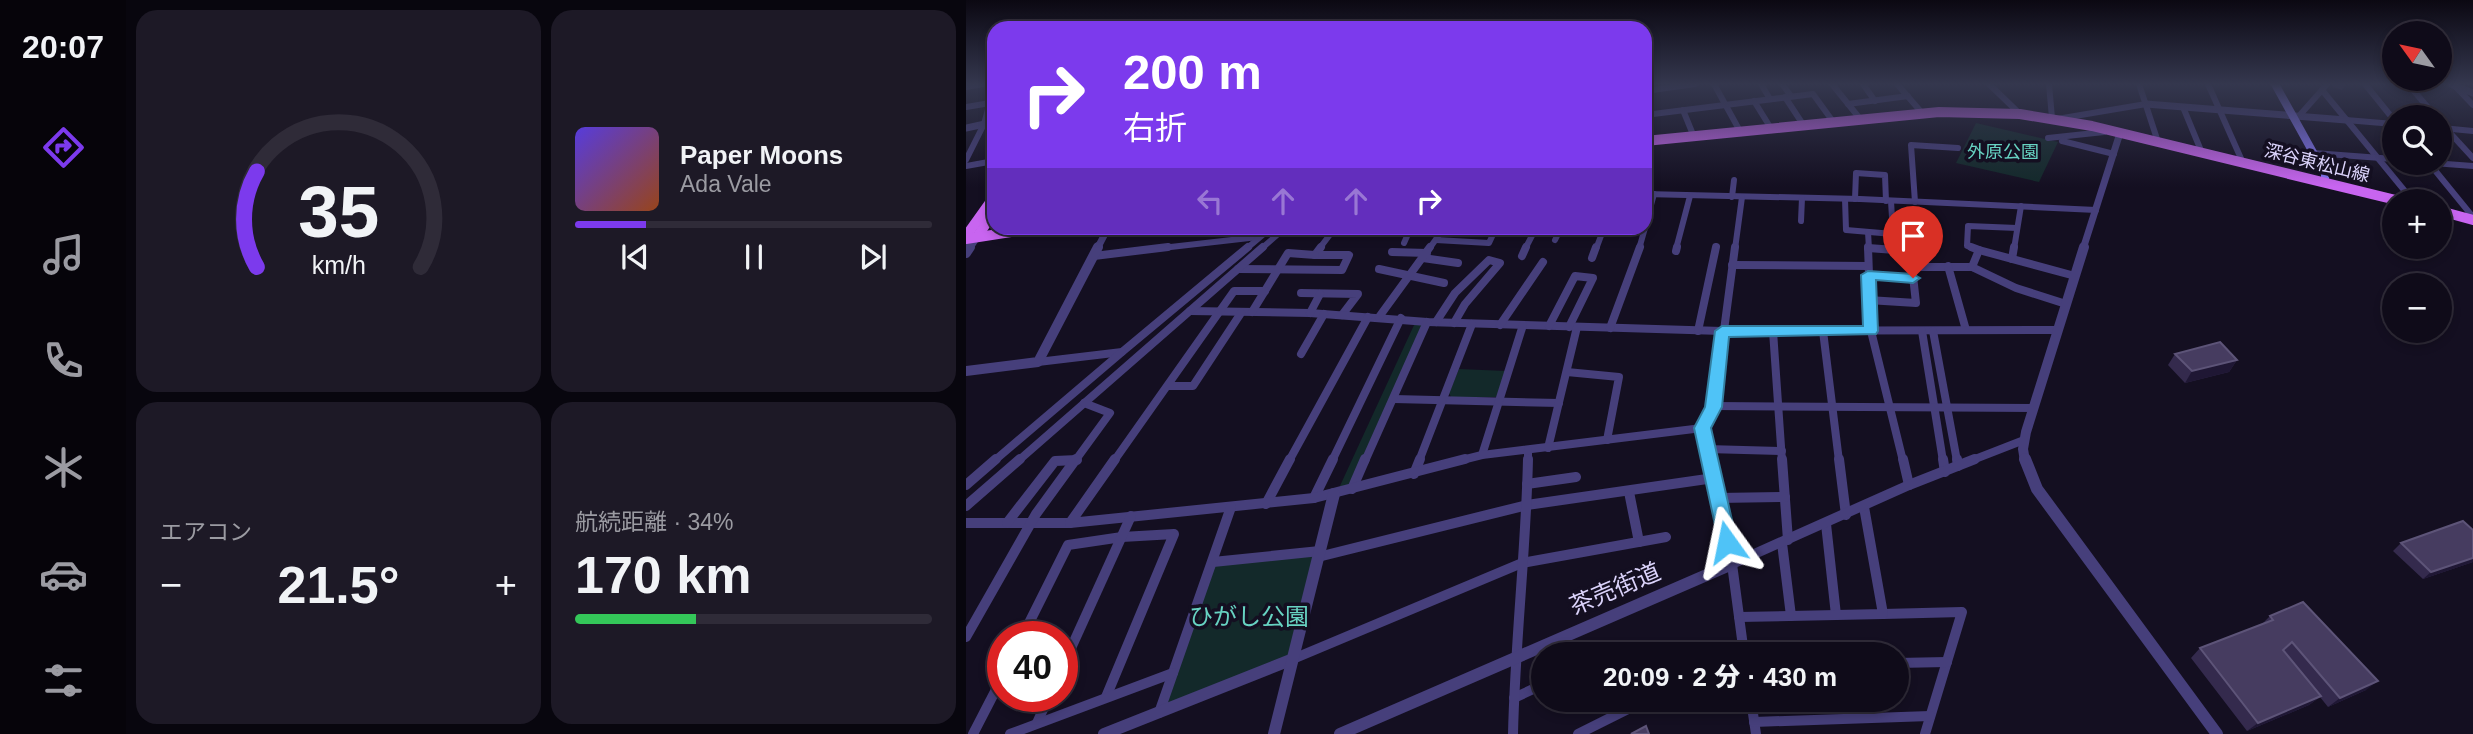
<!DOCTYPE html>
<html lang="ja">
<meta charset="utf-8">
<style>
:root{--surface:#0f0b19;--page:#1d1926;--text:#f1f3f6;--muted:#9b9ba2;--line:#2f2b38;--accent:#7c3aed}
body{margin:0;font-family:Helvetica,"Noto Sans JP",sans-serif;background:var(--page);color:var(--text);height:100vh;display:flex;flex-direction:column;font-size:26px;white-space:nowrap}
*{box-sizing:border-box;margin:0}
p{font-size:23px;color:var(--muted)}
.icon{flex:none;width:38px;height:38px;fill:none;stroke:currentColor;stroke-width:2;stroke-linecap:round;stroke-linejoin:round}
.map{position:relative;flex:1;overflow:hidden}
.side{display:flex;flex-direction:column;gap:10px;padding:10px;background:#08060e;width:840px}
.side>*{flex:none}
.banner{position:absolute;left:21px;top:21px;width:665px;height:214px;border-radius:21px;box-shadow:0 4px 10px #0003,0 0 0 2px var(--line);background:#7c3aed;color:#fff;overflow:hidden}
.needle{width:46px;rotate:303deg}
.controls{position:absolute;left:1416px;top:21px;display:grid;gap:14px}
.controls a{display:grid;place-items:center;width:70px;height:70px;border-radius:50%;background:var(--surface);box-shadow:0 4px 10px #0003,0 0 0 2px var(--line);font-size:35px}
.speed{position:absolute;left:21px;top:621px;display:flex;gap:14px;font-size:35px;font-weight:700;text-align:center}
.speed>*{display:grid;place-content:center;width:91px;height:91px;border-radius:50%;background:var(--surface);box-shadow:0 4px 10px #0003,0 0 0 2px var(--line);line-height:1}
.speed .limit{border:10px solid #d22;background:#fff;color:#111}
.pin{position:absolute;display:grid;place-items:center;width:60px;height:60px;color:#fff;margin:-72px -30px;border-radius:50% 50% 50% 0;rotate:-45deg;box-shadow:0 0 7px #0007}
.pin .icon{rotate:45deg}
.me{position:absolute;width:77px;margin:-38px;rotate:348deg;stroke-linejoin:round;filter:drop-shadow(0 0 5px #0008)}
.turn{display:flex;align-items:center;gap:24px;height:147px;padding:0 21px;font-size:32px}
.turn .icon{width:91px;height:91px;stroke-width:2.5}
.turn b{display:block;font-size:49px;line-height:60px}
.lanes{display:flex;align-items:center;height:66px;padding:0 21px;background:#0003;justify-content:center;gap:35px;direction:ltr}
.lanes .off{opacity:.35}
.big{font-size:52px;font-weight:800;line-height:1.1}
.side .card{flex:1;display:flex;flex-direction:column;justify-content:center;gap:10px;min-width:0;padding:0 24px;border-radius:21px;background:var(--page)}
.side .dial{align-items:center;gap:0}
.dial svg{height:182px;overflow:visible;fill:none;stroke:var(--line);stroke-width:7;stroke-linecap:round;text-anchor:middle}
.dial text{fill:var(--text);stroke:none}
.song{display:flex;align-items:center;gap:21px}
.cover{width:84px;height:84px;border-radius:10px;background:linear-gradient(135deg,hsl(250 70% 55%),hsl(20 70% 35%))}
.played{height:7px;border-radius:4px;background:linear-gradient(90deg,var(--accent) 20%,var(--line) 20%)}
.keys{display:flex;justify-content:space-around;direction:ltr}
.heat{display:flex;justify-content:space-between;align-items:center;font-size:38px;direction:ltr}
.charge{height:10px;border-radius:5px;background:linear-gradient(90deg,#34c759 34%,var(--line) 0)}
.side .tiles{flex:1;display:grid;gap:10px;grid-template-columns:repeat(2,1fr)}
.trip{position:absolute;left:565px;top:642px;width:378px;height:70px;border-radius:35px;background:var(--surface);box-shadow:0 4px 10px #0003,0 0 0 2px var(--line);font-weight:800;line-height:70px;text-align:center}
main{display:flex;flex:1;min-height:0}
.menu{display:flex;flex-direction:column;width:126px;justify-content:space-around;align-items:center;background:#06040a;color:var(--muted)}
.menu .icon{width:49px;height:49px}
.menu .selected{color:var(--accent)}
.menu b{font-size:32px;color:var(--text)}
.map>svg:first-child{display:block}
.green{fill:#13292a}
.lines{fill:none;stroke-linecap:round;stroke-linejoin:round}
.minor-far2{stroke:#463f7b;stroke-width:6}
.minor-far1{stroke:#463f7b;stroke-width:8}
.minor{stroke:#463f7b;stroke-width:10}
.tertiary-far2{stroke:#463f7b;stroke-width:7}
.tertiary-far1{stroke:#463f7b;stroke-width:10}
.tertiary{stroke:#463f7b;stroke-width:12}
.secondary{stroke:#8274f1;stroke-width:8}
.primary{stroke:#c865f0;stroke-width:10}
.wall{fill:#342a4d}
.shaded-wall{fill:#1f1734}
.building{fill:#463c60;stroke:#5d5478;stroke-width:2}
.route{fill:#4fc3f7;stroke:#337fa1;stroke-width:2}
.labels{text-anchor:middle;stroke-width:7;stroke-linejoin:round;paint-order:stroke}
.far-park-label{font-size:18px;fill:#67d3c2;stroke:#140f21}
.far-street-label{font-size:18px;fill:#dbd3fb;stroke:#140f21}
.near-street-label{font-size:24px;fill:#dbd3fb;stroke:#140f21}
.near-park-label{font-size:24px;fill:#67d3c2;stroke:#140f21}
</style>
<main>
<nav class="menu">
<b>20:07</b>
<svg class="icon selected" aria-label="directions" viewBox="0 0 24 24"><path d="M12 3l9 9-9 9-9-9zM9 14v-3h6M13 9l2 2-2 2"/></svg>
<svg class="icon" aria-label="music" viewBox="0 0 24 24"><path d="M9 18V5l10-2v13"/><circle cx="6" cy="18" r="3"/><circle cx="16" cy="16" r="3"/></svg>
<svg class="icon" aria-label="phone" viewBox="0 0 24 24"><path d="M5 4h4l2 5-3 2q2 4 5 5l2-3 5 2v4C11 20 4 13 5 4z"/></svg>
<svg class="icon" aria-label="climate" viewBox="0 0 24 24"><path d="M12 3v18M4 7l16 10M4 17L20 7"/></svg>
<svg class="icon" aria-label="car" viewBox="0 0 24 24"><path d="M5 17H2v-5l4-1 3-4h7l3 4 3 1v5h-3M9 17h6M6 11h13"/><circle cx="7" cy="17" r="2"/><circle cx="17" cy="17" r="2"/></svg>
<svg class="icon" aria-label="filters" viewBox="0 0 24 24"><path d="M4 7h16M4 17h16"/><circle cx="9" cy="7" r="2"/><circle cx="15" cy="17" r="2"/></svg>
</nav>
<section class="side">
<div class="tiles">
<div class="card dial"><svg viewBox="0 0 100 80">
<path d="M14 69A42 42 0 1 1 86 69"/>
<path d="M14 69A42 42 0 0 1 14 27" stroke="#7c3aed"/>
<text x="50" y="56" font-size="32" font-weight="700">35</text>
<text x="50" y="72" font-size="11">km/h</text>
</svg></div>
<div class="card">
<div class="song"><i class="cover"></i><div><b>Paper Moons</b><p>Ada Vale</p></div></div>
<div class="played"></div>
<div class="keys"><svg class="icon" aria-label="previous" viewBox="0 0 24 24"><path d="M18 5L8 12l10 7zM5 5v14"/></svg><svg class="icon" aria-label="pause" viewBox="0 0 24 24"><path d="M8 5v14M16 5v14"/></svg><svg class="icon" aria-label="next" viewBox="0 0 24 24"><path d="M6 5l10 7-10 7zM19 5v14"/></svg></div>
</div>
<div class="card"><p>エアコン</p>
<div class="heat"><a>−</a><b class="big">21.5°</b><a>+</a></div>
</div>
<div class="card"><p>航続距離 · 34%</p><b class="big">170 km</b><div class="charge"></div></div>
</div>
</section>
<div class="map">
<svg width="1507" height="734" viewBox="0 0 1507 734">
<rect width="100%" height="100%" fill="#140f21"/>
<g class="green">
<path d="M1010 123 1092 142 1073 182 990 163Z"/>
<path d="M449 323 458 324 386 485 373 488Z"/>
<path d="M493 369 540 371 532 397H485L483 393Z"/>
<path d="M354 551 327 659 193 713 247 562Z"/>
</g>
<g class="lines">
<g class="minor-far2">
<path d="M748 84 775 133"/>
<path d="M795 84 804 99"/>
<path d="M816 84 825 96"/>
<path d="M866 84 895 120"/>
<path d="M897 84 909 101"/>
<path d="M931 84 957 114"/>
<path d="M1023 84 1054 114"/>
<path d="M1083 84 1086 118"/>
<path d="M1173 84 1192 142"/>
<path d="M1242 84 1277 163"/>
<path d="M1361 84 1356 90 1447 201"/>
<path d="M1399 84 1428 120"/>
<path d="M1442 84 1470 117"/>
<path d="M1487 84 1507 105"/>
<path d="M0 87 17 84"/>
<path d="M679 91 729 84"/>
<path d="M819 97 838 126"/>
<path d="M788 101 806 130"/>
<path d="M882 104 942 96"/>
<path d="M0 107 24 103"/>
<path d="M1217 107 1236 153"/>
<path d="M717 110 728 137"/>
<path d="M679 115 847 94 868 123"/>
<path d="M1333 116 1356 90"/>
<path d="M1091 119 1180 104"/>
<path d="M1380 120 1428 124"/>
<path d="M1474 122 1507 158"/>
<path d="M1476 128 1507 131"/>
<path d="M1082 138 1138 132"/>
<path d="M1096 141 1148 154"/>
<path d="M1348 153 1428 159"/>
<path d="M0 160 18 124 28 87"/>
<path d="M1463 163 1507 217"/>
<path d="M1467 163 1507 166"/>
<path d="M0 166 28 161"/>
<path d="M679 194 894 199 1130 210"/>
<path d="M766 197 768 180"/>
<path d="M879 199 880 230 927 234 925 201"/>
<path d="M889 199 890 173 919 175 920 201"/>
<path d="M949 202 945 145 992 148"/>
<path d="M835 221 836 198"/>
<path d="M679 227 688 194"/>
<path d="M313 232 366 231"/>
<path d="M902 232 903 249"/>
<path d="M470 240 523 243 530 228"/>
<path d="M589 240 595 228"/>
<path d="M438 243 442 234 474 233"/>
<path d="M902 248 919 249"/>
<path d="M187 249 292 237"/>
<path d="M280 249 305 228"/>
<path d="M295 249 319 228"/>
<path d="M353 249 369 228"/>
<path d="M463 249 478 228"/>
<path d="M559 249 570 228"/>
<path d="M630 249 638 228"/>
<path d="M673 249 679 228"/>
<path d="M710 249 724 196"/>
<path d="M769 249 776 197"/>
<path d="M1011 249 1001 246 1002 226 1051 228"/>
<path d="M1048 249 1055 206"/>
</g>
<g class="minor-far1">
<path d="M902 247 905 331 937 461"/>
<path d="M1005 247 1013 250"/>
<path d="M902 248 943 251 946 267H1006L1050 288 1100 304"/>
<path d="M710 251 711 247"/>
<path d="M426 252 461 253"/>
<path d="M128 256 202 247"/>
<path d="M556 256 560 247"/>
<path d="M457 258 492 263"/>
<path d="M626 258 630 247"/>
<path d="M1046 259 1048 247"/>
<path d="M766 265 902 266"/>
<path d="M982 266 1000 330"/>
<path d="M1006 267 1013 250 1109 276"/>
<path d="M272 269 376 270 383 255H349L355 247"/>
<path d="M413 269 478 283"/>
<path d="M902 275 947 278"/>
<path d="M335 293 392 294 376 315"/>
<path d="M902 300 950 303 946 267"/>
<path d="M224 311 344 313 461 322 756 331 1091 330"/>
<path d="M286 312 322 253 349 255"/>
<path d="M344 313 354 294"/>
<path d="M413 317 464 247"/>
<path d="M470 322 489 293 523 260 534 263 499 304 488 323"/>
<path d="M534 325 577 262"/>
<path d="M583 326 609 276 627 278 603 327"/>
<path d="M644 328 674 247"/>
<path d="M732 331 750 247"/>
<path d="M807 331 816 461"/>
<path d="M857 331 873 461"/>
<path d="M956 331 977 461"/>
<path d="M967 331 991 461"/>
<path d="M335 354 358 314"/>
<path d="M72 362 156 352 282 247"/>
<path d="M601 372 653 377 641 440"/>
<path d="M203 386H227L275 313"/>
<path d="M428 399 593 403"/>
<path d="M748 406 1067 408"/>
<path d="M582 448 611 327"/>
<path d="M741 449 816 451"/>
<path d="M516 455 557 325"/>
<path d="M28 461 156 352"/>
<path d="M52 461 297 247"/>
<path d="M89 461 111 460"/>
<path d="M109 461 144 413 118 403"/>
<path d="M148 461 268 291H299"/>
<path d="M323 461 402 317"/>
<path d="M366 461 435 318"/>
<path d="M399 461 461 322"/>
<path d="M453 461 506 324"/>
<path d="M492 461 516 455 736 428 748 406 769 247"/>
<path d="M562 461V450"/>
<path d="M1004 461 1058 440"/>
</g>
<g class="minor">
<path d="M816 459 822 540"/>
<path d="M873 459 880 515"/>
<path d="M937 459 943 485"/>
<path d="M977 459 979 472"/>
<path d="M991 459 992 466"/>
<path d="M448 474 454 459"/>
<path d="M561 484 610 477"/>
<path d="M0 485 30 459"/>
<path d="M386 489 399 459"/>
<path d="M663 492 673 542"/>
<path d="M348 498 367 459"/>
<path d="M752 498 819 497"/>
<path d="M300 504 324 459"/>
<path d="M0 506 54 459"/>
<path d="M0 523H104L348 498 499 459"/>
<path d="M41 523 89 461 111 460"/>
<path d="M104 523 149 459"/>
<path d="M860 524 870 615"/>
<path d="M816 543 825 616"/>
<path d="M352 557 561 505 748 478"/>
<path d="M247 562 354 551"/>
<path d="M917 614 996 612 959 734"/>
<path d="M773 617 917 614 898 507"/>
<path d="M0 637 70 514 110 459"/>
<path d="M56 637 102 545 156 537 208 534 140 697"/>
<path d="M642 654 656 648 659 654"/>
<path d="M778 654 766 564 943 485 1009 459"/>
<path d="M327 659 556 563 700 537"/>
<path d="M931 663 981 662"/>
<path d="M96 668 165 516"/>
<path d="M548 698 578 684"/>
<path d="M785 700 790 734"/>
<path d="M193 713 265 507"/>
<path d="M788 722 964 716"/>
<path d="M71 723 83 696"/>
<path d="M7 734 37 676"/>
<path d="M44 734 207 673"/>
<path d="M547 734C549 642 560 551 562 459"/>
<path d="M612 734 680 700"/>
</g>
<g class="tertiary-far2">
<path d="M1485 84 1507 93"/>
<path d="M1180 104 1380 120"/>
<path d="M0 128 28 122"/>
<path d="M3 249 11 237"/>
<path d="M131 249 142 228"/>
<path d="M1117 249 1154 133"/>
</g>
<g class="tertiary-far1">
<path d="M0 253 4 247"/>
<path d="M0 371 72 362 132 247"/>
<path d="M736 428 743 461"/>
<path d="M1059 461 1057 449 1060 432 1118 247"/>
</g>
<g class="tertiary">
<path d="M1059 459 1071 489 1251 734"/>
<path d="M138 734 327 659"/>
<path d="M308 734 368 494"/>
<path d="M374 734 766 564 743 459"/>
</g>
<path class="secondary" d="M1309 84 1359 174V183"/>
<g class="primary">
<path d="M679 141 973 112 1054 114 1126 126 1434 201"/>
<path d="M1474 211 1507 220"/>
<path d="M0 236 28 197"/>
<path d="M11 237 28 212"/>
<path d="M0 239 70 228"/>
</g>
</g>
<g class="wall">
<path d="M1368 84H1381L1376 90 1367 87Z"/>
<path d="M1209 354 1271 360 1263 372 1219 383 1202 365Z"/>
<path d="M1507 530V562L1457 579 1427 551 1435 543Z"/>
<path d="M1304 616 1400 690 1362 707 1354 697 1343 705 1281 731 1225 658 1234 648 1295 625Z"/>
</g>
<g class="shaded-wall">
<path d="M1271 360 1263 372 1219 383 1226 371Z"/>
<path d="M1507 558V562L1457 579 1465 572Z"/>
<path d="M1412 681 1400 690 1362 707 1374 698Z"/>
<path d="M1355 696 1343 705 1281 731 1292 723Z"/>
</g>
<g class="building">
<path d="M1254 342 1271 360 1226 371 1209 354Z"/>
<path d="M1497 521 1507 530V558L1465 572 1435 543Z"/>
<path d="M1337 602 1412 681 1374 698 1326 642 1317 650 1355 696 1292 723 1234 648 1307 620 1304 616Z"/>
<path d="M680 726 683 734H665Z"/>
</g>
<linearGradient id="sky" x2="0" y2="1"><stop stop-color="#0b0812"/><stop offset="0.45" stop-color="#34374e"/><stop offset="1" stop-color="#34374e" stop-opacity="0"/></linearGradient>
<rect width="1507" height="187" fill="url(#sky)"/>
<path class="route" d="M902 271 947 274 954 278 947 283 910 280 912 331 910 334 763 337 756 407 745 428 771 542 768 548 761 551 754 548 728 428 739 407 749 331 756 326H897L895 275Z"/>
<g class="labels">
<g class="far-park-label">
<text x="1037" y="158">外原公園</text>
</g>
<g class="far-street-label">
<text transform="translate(1351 163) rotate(14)" y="6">深谷東松山線</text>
</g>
<g class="near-street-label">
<text transform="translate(649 589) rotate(-23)" y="8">茶売街道</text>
</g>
<g class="near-park-label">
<text x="283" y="625">ひがし公園</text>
</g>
</g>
</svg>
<div class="controls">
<a><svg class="needle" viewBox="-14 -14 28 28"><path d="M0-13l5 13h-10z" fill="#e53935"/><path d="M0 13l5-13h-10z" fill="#9b9ba2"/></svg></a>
<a><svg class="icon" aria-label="search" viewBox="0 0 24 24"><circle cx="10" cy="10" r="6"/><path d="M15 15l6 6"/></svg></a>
<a>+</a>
<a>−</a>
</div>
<div class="speed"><div class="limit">40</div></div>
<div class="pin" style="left:947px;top:278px;background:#d93025"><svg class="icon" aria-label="arrive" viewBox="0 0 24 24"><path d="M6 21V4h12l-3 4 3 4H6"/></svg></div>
<svg class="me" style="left:761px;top:542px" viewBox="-20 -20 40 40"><path d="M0-17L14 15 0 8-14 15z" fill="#4fc3f7" stroke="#fff" stroke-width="4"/></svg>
<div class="trip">20:09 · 2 分 · 430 m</div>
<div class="banner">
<div class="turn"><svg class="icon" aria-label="right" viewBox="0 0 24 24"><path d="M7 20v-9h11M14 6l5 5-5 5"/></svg><div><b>200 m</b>右折</div></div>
<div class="lanes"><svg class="icon off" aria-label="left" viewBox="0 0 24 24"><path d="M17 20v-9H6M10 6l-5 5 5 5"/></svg><svg class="icon off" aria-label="ahead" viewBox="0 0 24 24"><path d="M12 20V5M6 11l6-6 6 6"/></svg><svg class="icon off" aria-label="ahead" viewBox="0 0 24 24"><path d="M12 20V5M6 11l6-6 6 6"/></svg><svg class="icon" aria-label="right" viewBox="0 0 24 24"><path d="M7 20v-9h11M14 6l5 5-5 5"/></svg></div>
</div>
</div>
</main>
